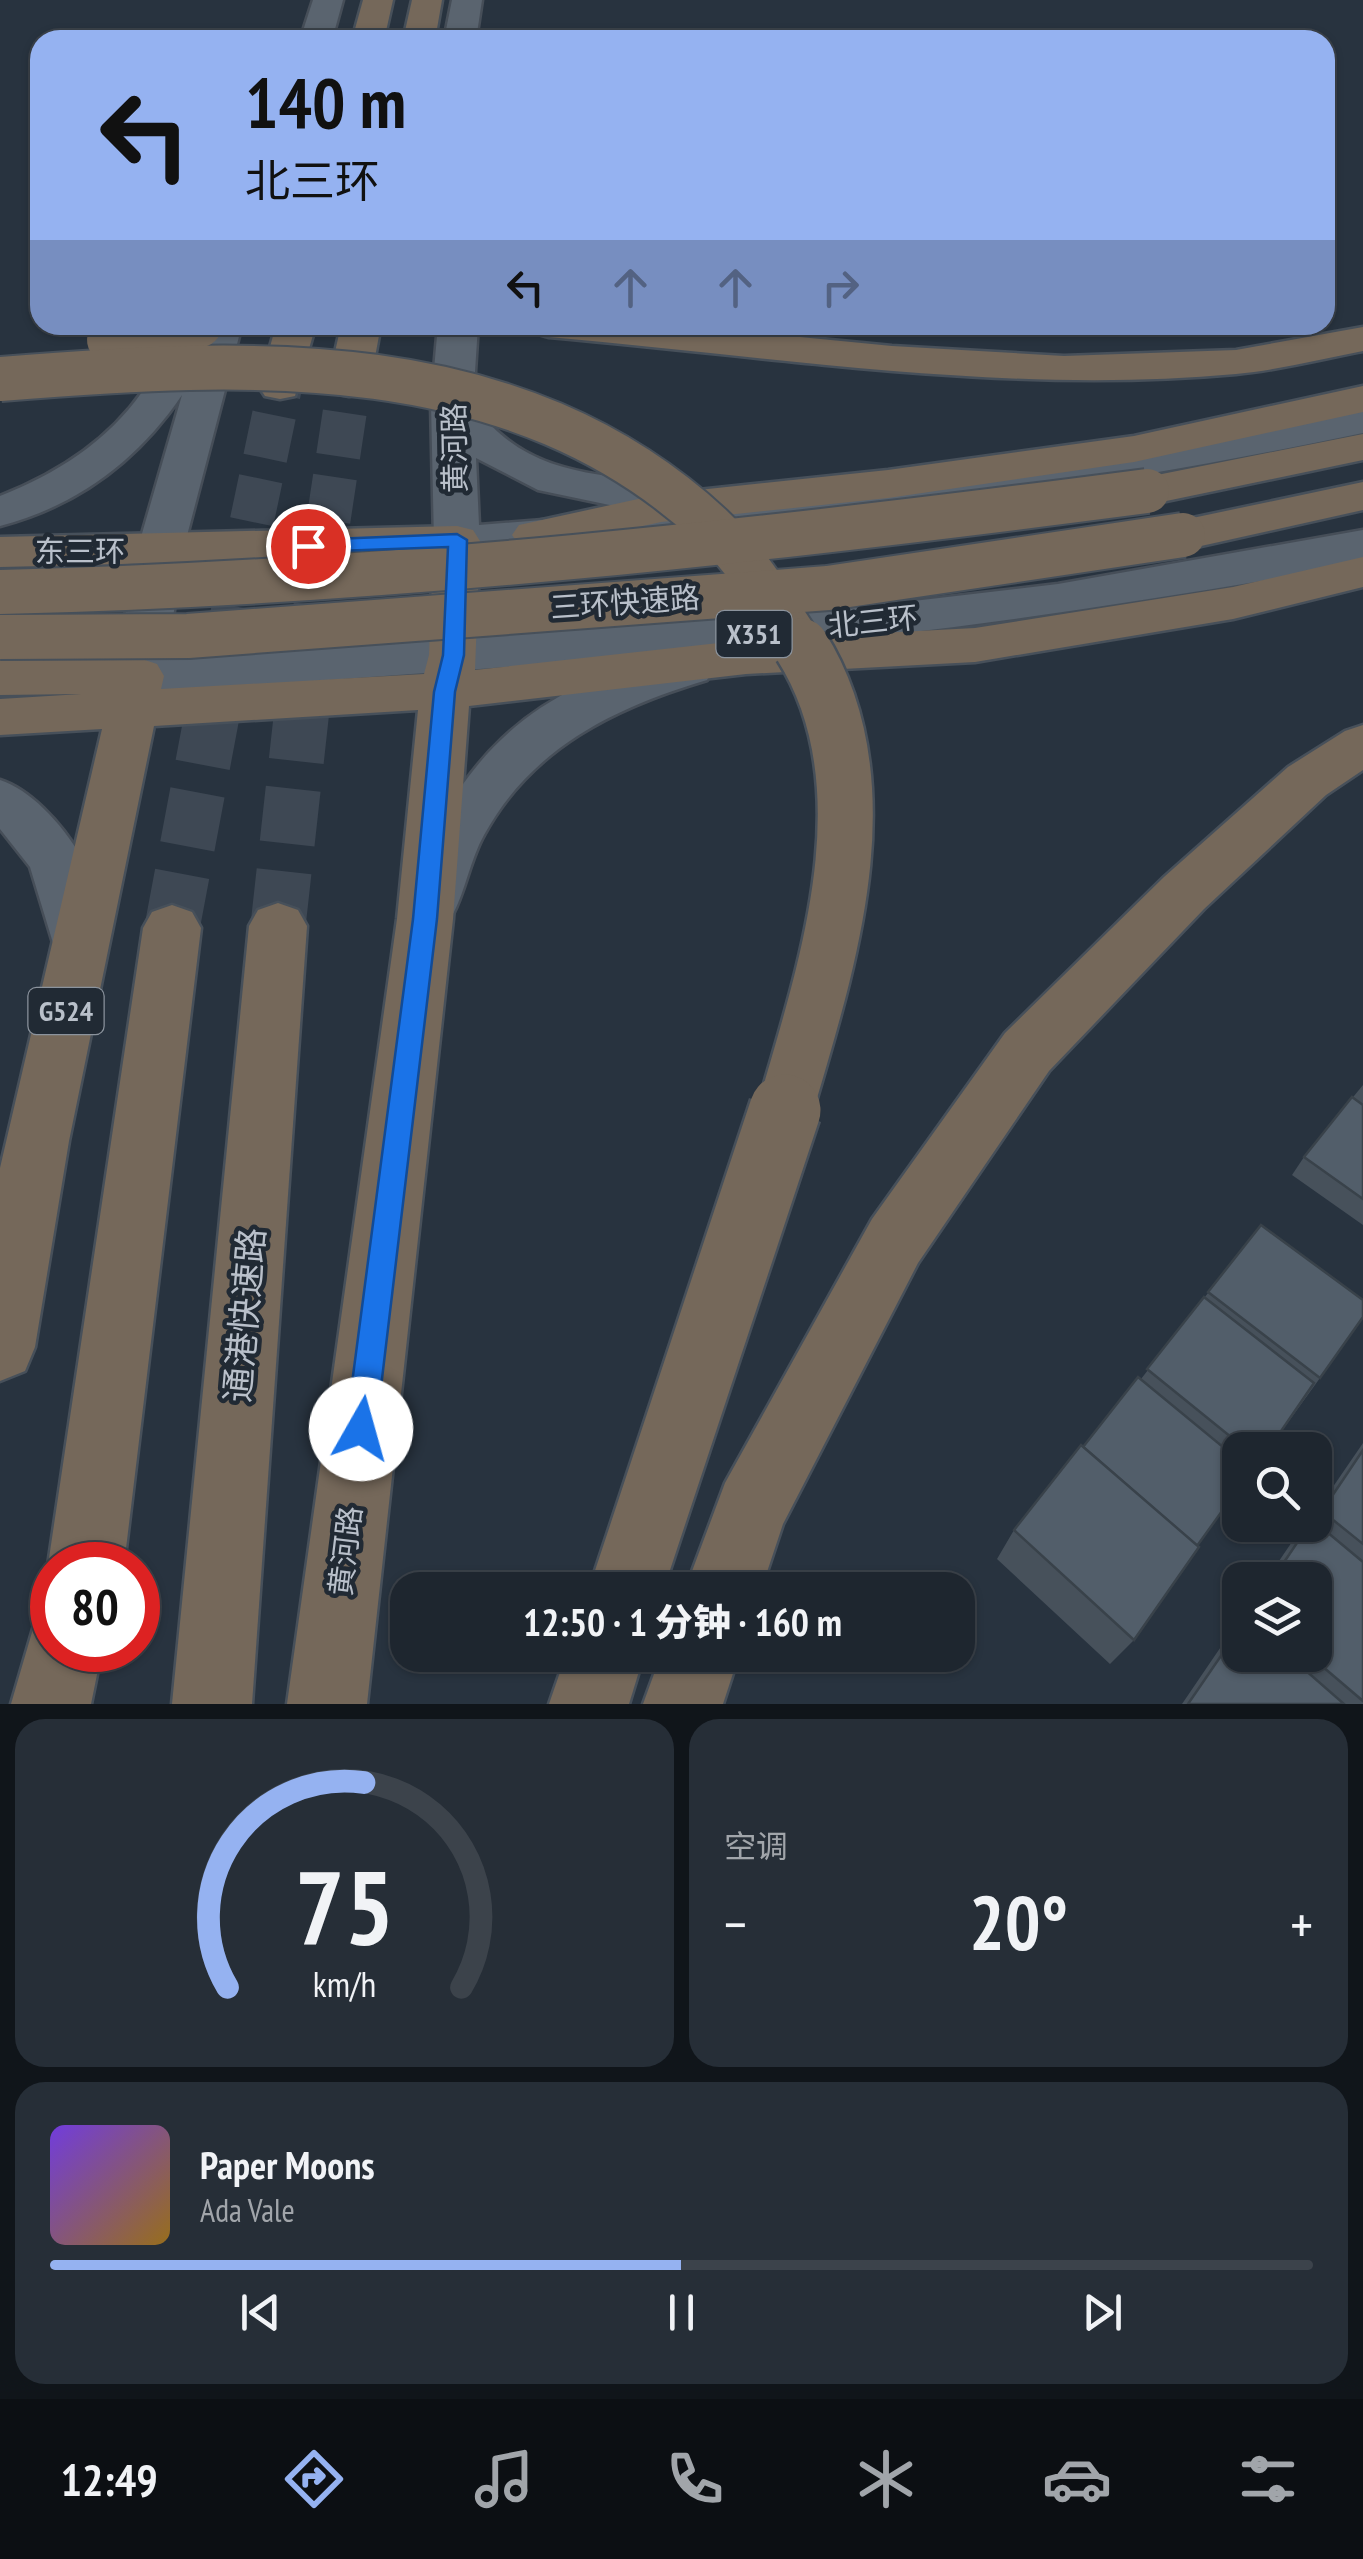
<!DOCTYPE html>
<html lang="zh">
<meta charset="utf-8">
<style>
:root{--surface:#1e262f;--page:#262e37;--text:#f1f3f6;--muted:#a1a5aa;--line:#3c434b;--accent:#95b2f1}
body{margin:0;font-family:"PT Sans Narrow","Noto Sans SC",sans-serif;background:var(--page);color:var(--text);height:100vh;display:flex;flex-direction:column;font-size:38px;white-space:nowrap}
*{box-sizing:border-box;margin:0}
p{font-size:32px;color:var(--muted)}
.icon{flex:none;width:55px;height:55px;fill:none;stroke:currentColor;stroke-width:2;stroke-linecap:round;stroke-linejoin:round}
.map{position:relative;height:1704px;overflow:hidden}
.drawer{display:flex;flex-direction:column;gap:15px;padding:15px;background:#10151a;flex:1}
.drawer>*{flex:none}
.banner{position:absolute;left:30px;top:30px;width:1305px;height:305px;border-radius:30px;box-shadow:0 2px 8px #0004,0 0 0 2px var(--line);background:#95b2f1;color:#111;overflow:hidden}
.tools{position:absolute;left:1222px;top:1432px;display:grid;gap:20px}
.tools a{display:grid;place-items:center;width:110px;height:110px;border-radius:20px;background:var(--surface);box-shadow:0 2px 8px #0004,0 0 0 2px var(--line);font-size:50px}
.speed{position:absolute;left:30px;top:1542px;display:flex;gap:20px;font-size:50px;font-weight:700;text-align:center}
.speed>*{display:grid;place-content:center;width:130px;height:130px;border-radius:50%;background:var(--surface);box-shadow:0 2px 8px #0004,0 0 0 2px var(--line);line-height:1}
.speed .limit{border:15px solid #d22;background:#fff;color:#111}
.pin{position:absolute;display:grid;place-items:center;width:85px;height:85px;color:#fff;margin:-42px;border:5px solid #fff;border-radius:50%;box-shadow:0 2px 10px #0007}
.me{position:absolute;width:110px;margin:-55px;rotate:7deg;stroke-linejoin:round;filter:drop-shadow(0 0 8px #0008)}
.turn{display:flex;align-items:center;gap:35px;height:210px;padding:0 50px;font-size:45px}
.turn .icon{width:130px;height:130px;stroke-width:2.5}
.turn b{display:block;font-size:70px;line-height:85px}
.lanes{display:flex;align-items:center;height:95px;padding:0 50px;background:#0003;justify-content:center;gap:50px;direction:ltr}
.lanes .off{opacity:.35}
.big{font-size:75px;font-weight:800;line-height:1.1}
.drawer .tile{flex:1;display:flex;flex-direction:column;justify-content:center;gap:15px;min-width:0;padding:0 35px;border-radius:30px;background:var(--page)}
.drawer .dial{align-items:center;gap:0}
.dial svg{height:260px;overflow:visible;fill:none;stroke:var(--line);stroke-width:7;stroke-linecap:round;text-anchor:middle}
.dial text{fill:var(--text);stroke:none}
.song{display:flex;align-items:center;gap:30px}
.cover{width:120px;height:120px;border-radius:15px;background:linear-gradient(135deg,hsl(260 70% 55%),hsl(40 70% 35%))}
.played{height:10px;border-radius:5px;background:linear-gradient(90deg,var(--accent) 50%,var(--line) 50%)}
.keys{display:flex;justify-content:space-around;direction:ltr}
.heat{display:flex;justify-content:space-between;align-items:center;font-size:55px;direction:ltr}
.drawer .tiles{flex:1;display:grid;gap:15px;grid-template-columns:1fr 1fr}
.tile:last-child{grid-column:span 2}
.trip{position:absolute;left:390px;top:1572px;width:585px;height:100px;border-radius:30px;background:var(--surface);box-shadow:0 2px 8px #0004,0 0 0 2px var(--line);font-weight:800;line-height:100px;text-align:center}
.tabs{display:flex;height:160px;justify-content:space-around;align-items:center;background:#0c0f13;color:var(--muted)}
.tabs .icon{width:70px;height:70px}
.tabs .selected{color:var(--accent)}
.tabs b{font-size:45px;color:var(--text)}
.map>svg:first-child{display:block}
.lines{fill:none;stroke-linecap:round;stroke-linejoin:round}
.highway-tunnel-far1{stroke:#3e4854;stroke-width:44;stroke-dasharray:44 21;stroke-linecap:butt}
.highway-tunnel{stroke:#3e4854;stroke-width:55;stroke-dasharray:55 28;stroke-linecap:butt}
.primary-casing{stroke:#464e58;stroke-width:5}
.highway-casing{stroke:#47505a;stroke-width:5}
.primary{fill:#5a646f;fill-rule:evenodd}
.highway{fill:#75685a;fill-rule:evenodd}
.highway-bridge-far2-casing{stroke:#47505a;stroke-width:48;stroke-linecap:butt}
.highway-bridge-far1-casing{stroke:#47505a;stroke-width:60;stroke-linecap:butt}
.highway-bridge-casing{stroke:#47505a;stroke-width:76;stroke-linecap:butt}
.highway-bridge-far2{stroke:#75685a;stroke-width:44}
.highway-bridge-far1{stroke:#75685a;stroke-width:55}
.highway-bridge{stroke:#75685a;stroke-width:71}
.wall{fill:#47515b}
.building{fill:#525e6a;stroke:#39424a;stroke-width:2.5}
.route{fill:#1a73e8;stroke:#114b97;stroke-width:2.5}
.labels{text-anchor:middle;stroke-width:9;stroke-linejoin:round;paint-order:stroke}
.shield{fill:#212a34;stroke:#8b939d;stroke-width:2.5}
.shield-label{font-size:28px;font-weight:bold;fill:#b9c0ca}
.street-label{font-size:30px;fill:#b9c0ca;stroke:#212a34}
.near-street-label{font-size:35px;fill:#b9c0ca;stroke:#212a34}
</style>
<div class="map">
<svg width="1363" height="1704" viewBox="0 0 1363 1704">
<rect width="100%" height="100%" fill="#28333f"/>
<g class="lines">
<g class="highway-tunnel-far1">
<path d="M225 649 280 387"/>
<path d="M309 649 349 384"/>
</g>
<g class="highway-tunnel">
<path d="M278 926 309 646"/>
<path d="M172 928 225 646"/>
</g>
<defs>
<g id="primary">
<path d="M313 0H343L332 40H300Z"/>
<path d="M452 0H482L476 40H444Z"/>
<path d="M180 325H242L183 551 167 657 845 609 1058 584 1363 530V560L1322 571C1114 606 908 638 698 653L707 656 714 668 707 680C616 707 532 747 484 835 470 860 466 889 453 914L433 920 413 914 405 898C456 763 525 689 670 655L139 694 121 688 114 676 137 551 182 395C138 460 77 506 0 526V496C56 474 107 442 142 392 157 371 165 346 180 325Z"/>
<path d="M438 325H478L473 403C531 487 614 469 700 492L706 502 704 506 1026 468 1363 407V433C1063 496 762 533 457 556L441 552 434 541 431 403ZM476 458 538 490 643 512 479 525Z"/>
<path d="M0 780C57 798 129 909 100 966L80 973 60 966 30 867 0 829Z"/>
</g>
<g id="highway">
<path d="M363 0H393L384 40H352Z"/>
<path d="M412 0H442L435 40H403Z"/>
<path d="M276 325H316L295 396 280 399 265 396 259 387Z"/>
<path d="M341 325H381L370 384 364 393 349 396 334 393 328 384Z"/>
<path d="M529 325H679L892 346 1064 356 1236 350 1363 327V351C1321 359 1279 370 1236 374 1007 395 777 357 549 337L535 333Z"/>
<path d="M1363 386V412L1134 462 888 498 661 522 535 550 519 545 512 535 519 525 661 494 888 470 1134 436Z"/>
<path d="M1363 434V460L1147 505 1131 501 1125 491 1131 481 1147 477Z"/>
<path d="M1363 482V510L1183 550 1167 545 1160 535 1167 525 1183 520Z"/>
<path d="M457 526 473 530 480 541 475 670 746 640 975 628 1233 587 1363 557V587L1233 619 975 662 746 674 469 706 453 919 367 1704H287L397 919 418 710 154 726 69 1141 35 1347 25 1371 0 1381V1168L102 729 0 735V699L81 694 0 695V659L139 658 157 664 164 676 161 689 424 674 429 655 433 557 0 567V537Z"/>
<path d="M1363 725V770L1326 795 1204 909 1049 1071 918 1263 783 1524 761 1590H685L725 1483 872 1219 1005 1033 1164 877 1288 767 1345 731Z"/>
<path d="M278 903 298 910 307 926 252 1704H172L249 926 258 910Z"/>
<path d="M172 905 192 912 201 928 124 1565H52V1576L48 1565 143 928 152 912Z"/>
<path d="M52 1615V1650H102L91 1704H11L35 1622Z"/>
<path d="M566 1655H644L629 1704H549Z"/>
<path d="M661 1655H739L723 1704H643Z"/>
</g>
</defs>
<use href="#primary" class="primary-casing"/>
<use href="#highway" class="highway-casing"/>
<use href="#primary" class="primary"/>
<use href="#highway" class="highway"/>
<defs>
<g id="highway-bridge-far2">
<path d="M109 340 200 325"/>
<path d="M0 379C250 359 515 344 712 527 747 560 777 609 803 649"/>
<path d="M0 592C385 583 765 541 1147 491"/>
<path d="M0 637 188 636 828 588 1183 535"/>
</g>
<path id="highway-bridge-far1" d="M784 1113C826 969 889 785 801 646"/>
<path id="highway-bridge" d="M626 1590 785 1110"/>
</defs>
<use href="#highway-bridge-far2" class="highway-bridge-far2-casing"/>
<use href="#highway-bridge-far1" class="highway-bridge-far1-casing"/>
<use href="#highway-bridge" class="highway-bridge-casing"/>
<use href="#highway-bridge-far2" class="highway-bridge-far2"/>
<use href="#highway-bridge-far1" class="highway-bridge-far1"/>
<use href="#highway-bridge" class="highway-bridge"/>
</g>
<g class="wall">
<path d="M1363 1085V1225L1292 1175 1304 1157Z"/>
<path d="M1261 1225 1320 1378 1268 1450H1240V1486L1197 1546 1134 1640 1110 1664 997 1559 1014 1530 1141 1379Z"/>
<path d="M1363 1443V1704H1182L1233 1629 1240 1623V1655H1315V1580H1266L1298 1533 1307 1525H1315V1513Z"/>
</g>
<g class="building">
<path d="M1352 1097 1363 1105V1199L1304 1157Z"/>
<path d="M1261 1225 1363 1300V1317L1320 1378 1208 1292Z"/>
<path d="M1204 1297 1314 1383 1268 1450H1247L1147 1369Z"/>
<path d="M1138 1377 1240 1461V1486L1197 1546 1083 1447Z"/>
<path d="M1081 1445 1199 1547 1134 1640 1014 1530Z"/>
<path d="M1363 1450V1544L1322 1511Z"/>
<path d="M1315 1522 1363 1562V1701L1309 1655H1315V1580H1272L1309 1525H1315Z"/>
<path d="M1240 1628V1655H1288L1344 1704H1188Z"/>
</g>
<path class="route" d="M457 534 467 540 464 655 455 692 437 919 376 1429 372 1440 361 1444 351 1440 346 1429 413 919 434 692 443 655 448 547 308 552 299 546 308 540Z"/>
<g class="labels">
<g class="shield">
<rect x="716.5" y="611" width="75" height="46" rx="8"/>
<rect x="28.5" y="988" width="75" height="46" rx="8"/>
</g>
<g class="shield-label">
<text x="754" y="644">X351</text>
<text x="66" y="1021">G524</text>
</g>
<g class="street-label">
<text transform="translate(455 448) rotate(-91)" y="10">黄河路</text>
<text x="80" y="562">东三环</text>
<text transform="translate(625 603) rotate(-4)" y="10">三环快速路</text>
<text transform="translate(873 622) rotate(-6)" y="10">北三环</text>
<text transform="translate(346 1551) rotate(-83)" y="10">黄河路</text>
</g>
<g class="near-street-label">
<text transform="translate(245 1315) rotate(-85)" y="12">通港快速路</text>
</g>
</g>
</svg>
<div class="tools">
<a><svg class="icon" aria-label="search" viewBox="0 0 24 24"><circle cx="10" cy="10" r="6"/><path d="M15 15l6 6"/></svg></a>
<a><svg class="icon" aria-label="layers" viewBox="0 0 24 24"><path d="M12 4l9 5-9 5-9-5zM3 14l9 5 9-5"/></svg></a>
</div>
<div class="speed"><div class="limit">80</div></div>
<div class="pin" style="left:308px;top:546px;background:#d93025"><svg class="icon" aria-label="arrive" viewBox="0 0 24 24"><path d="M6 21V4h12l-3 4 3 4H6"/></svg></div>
<svg class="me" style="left:361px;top:1429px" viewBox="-20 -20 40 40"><circle r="19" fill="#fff"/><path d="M0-13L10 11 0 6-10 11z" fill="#1a73e8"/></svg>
<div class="trip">12:50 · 1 分钟 · 160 m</div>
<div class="banner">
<div class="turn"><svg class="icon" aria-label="left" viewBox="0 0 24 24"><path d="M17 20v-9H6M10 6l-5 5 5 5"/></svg><div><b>140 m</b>北三环</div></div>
<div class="lanes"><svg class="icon" aria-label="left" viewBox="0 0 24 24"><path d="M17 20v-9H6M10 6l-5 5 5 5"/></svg><svg class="icon off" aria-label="ahead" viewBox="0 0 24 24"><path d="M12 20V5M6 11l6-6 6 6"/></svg><svg class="icon off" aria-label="ahead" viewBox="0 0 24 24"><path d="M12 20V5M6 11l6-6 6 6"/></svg><svg class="icon off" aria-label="right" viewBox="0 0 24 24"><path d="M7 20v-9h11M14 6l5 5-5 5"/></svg></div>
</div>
</div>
<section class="drawer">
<div class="tiles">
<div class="tile dial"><svg viewBox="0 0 100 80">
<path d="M14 69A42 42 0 1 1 86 69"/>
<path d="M14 69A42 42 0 0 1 56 6" stroke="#95b2f1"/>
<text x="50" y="56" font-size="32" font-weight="700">75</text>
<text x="50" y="72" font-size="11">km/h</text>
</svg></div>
<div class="tile"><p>空调</p>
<div class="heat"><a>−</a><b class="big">20°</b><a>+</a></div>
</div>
<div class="tile">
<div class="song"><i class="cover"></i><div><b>Paper Moons</b><p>Ada Vale</p></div></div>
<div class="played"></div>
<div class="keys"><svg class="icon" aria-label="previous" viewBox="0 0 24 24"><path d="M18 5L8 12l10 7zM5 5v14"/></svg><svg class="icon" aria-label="pause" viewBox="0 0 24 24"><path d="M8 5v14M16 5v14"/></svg><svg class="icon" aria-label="next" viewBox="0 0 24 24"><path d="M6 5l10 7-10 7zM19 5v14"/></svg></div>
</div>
</div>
</section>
<nav class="tabs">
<b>12:49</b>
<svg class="icon selected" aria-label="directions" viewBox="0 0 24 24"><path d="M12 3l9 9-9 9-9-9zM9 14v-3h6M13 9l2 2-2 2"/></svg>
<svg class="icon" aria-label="music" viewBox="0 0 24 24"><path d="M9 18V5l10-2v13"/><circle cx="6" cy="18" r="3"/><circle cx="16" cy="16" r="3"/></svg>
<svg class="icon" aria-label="phone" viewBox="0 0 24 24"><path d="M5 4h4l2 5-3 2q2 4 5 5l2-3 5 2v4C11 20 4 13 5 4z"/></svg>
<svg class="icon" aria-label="climate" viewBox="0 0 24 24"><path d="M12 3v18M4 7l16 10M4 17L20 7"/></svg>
<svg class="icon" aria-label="car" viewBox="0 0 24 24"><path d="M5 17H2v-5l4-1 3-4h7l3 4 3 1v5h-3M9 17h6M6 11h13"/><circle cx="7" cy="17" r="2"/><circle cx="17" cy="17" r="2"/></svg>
<svg class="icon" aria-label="filters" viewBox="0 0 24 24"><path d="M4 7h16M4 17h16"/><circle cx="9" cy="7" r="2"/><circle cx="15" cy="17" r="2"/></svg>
</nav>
